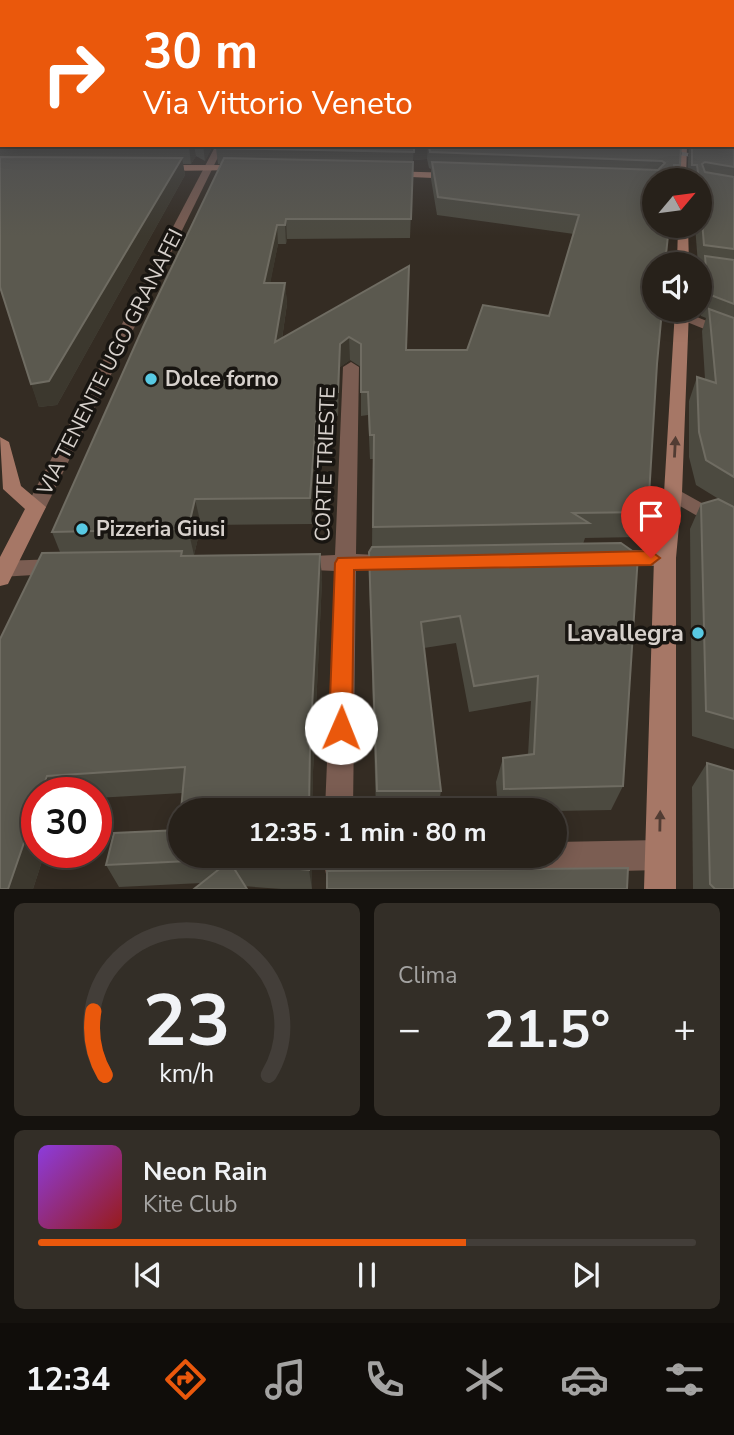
<!DOCTYPE html>
<html lang="it">
<meta charset="utf-8">
<style>
:root{--surface:#27211a;--page:#332e27;--text:#f1f3f6;--muted:#a4a3a2;--line:#433e39;--accent:#ea580c}
body{margin:0;font-family:"Nunito Sans",sans-serif;background:var(--page);color:var(--text);height:100vh;display:flex;flex-direction:column;font-size:26px;white-space:nowrap}
*{box-sizing:border-box;margin:0}
p{font-size:23px;color:var(--muted)}
.icon{flex:none;width:38px;height:38px;fill:none;stroke:currentColor;stroke-width:2;stroke-linecap:round;stroke-linejoin:round}
.map{position:relative;height:889px;overflow:hidden}
.panel{display:flex;flex-direction:column;gap:14px;padding:14px;background:#15120e;flex:1}
.panel>*{flex:none}
.banner{position:absolute;left:0px;top:0px;width:735px;height:147px;box-shadow:0 4px 18px #0003,0 0 0 2px var(--line);background:#ea580c;color:#fff;overflow:hidden}
.needle{width:46px;rotate:61deg}
.controls{position:absolute;left:642px;top:168px;display:grid;gap:14px}
.controls a{display:grid;place-items:center;width:70px;height:70px;border-radius:50%;background:var(--surface);box-shadow:0 4px 18px #0003,0 0 0 2px var(--line);font-size:35px}
.speed{position:absolute;left:21px;top:777px;display:flex;gap:14px;font-size:35px;font-weight:700;text-align:center}
.speed>*{display:grid;place-content:center;width:91px;height:91px;border-radius:50%;background:var(--surface);box-shadow:0 4px 18px #0003,0 0 0 2px var(--line);line-height:1}
.speed .limit{border:10px solid #d22;background:#fff;color:#111}
.pin{position:absolute;display:grid;place-items:center;width:60px;height:60px;color:#fff;margin:-72px -30px;border-radius:50% 50% 50% 0;rotate:-45deg;box-shadow:0 0 7px #0007}
.pin .icon{rotate:45deg}
.me{position:absolute;width:77px;margin:-38px;rotate:1deg;stroke-linejoin:round;filter:drop-shadow(0 0 5px #0008)}
.turn{display:flex;align-items:center;gap:24px;height:147px;padding:0 28px;font-size:32px}
.turn .icon{width:91px;height:91px;stroke-width:2.5}
.turn b{display:block;font-size:49px;line-height:60px}
.big{font-size:52px;font-weight:700;line-height:1.1}
.panel .tile{flex:1;display:flex;flex-direction:column;justify-content:center;gap:10px;min-width:0;padding:0 24px;border-radius:10px;background:var(--page)}
.panel .dial{align-items:center;gap:0}
.dial svg{height:182px;overflow:visible;fill:none;stroke:var(--line);stroke-width:7;stroke-linecap:round;text-anchor:middle}
.dial text{fill:var(--text);stroke:none}
.song{display:flex;align-items:center;gap:21px}
.cover{width:84px;height:84px;border-radius:10px;background:linear-gradient(135deg,hsl(270 70% 55%),hsl(0 70% 35%))}
.played{height:7px;border-radius:4px;background:linear-gradient(90deg,var(--accent) 65%,var(--line) 65%)}
.keys{display:flex;justify-content:space-around;direction:ltr}
.heat{display:flex;justify-content:space-between;align-items:center;font-size:38px;direction:ltr}
.panel .tiles{flex:1;display:grid;gap:14px;grid-template-columns:1fr 1fr}
.tile:last-child{grid-column:span 2}
.trip{position:absolute;left:168px;top:798px;width:399px;height:70px;border-radius:35px;background:var(--surface);box-shadow:0 4px 18px #0003,0 0 0 2px var(--line);font-weight:700;line-height:70px;text-align:center}
.tab-bar{display:flex;height:112px;justify-content:space-around;align-items:center;background:#100d0a;color:var(--muted)}
.tab-bar .icon{width:49px;height:49px}
.tab-bar .on{color:var(--accent)}
.tab-bar b{font-size:32px;color:var(--text)}
.map>svg:first-child{display:block}
.lines{fill:none;stroke-linecap:round;stroke-linejoin:round}
.street{fill:#7b5d52;fill-rule:evenodd}
.secondary{fill:#a67766;fill-rule:evenodd}
.rail-casing{stroke:#857d76;stroke-width:3.5}
.rail{stroke:#181511;stroke-width:2.5;stroke-dasharray:7;stroke-linecap:butt}
.wall{fill:#4c4a40;fill-rule:evenodd}
.shaded-wall{fill:#3c382e}
.building{fill:#5b594f;stroke:#6f6c62;stroke-width:2}
.oneway{fill:#513c33}
.route{fill:#ea580c;stroke:#983908;stroke-width:2}
.poi-dot{fill:#58c9e3;stroke:#181511;stroke-width:2.5}
.labels{text-anchor:middle;stroke-width:7;stroke-linejoin:round;paint-order:stroke}
.street-label{font-size:21px;fill:#d7d1cc;stroke:#181511}
.poi-label{font-size:21px;font-weight:bold;fill:#d7d1cc;stroke:#181511;text-anchor:start}
.near-poi-label{font-size:24px;font-weight:bold;fill:#d7d1cc;stroke:#181511;text-anchor:end}
</style>
<div class="map">
<svg width="734" height="889" viewBox="0 0 734 889">
<rect width="100%" height="100%" fill="#342c23"/>
<g class="lines">
<g class="street">
<path d="M216 145H224L46 507 43 512H29L26 507Z"/>
<path d="M682 311 734 332V341L677 318 675 315Z"/>
<path d="M351 362 359 367 356 554 399 556 403 562 399 568 356 570 353 810H325L335 571 290 569 286 563 290 557 335 555 343 367Z"/>
<path d="M673 487 734 521V537L666 498 664 493 666 488Z"/>
<path d="M616 550H665L672 552 676 558 672 564 665 566H616L609 564 605 558 609 552Z"/>
<path d="M59 559 67 561 70 567 67 573 0 577V561Z"/>
<path d="M660 840 671 844 675 855 671 866 660 870 337 878 326 874 322 856H555V842Z"/>
</g>
<g class="secondary">
<path d="M679 145H687L686 180H677Z"/>
<path d="M242 165 245 170 161 171 157 168 161 165Z"/>
<path d="M386 171 455 173 460 176 455 179 389 176 386 175Z"/>
<path d="M678 226H688L689 264H677Z"/>
<path d="M675 310H689L682 493 676 558V889H644L654 558 664 493Z"/>
<path d="M0 437 9 442 21 486 46 507 8 584 0 586V557L25 509 3 489Z"/>
</g>
<defs>
<path id="rail" d="M619 145 734 161"/>
</defs>
<use href="#rail" class="rail-casing"/>
<use href="#rail" class="rail"/>
</g>
<g class="wall">
<path d="M0 111 2 145H213L205 161 196 156 191 164H183L185 175 57 405 39 407 0 287Z"/>
<path d="M734 111V749L692 736 690 529 701 504 722 501 696 485 689 457V401L697 377 705 379 702 331 706 318 701 316 700 271 702 266 698 264 695 226H700V180H687L689 145H733Z"/>
<path d="M217 145H681L680 165 676 180H654V226H669L665 264H654V310H662L657 364 648 512 639 537 585 538 583 544 621 543 638 555 623 786 611 810 555 811V810H498L496 782 503 758 528 755 531 701 469 712 456 643 424 648 441 791 438 810H376L369 578V552L372 547 373 459H370L368 415 361 416V367L350 360 340 367 338 416H319L312 524 201 525 194 555H183L320 554 322 580 313 772 312 810H181L183 793 96 798V793H37V852H45L33 889H0V639L42 553 60 552 52 532 144 325 222 164H218L216 148ZM427 159 429 168 431 169V179L437 215 574 234 549 316 483 305 467 350H406L409 266 282 339 287 304 285 283H270L278 244H286L287 239 410 238 413 160Z"/>
<path d="M707 763 734 889H693L692 787Z"/>
<path d="M180 856H312V889H281L202 883 119 887 106 865Z"/>
</g>
<g class="shaded-wall">
<path d="M190 145H194L196 156 191 164 189 147Z"/>
<path d="M203 145H213L205 161Z"/>
<path d="M414 145H428L427 159 413 160Z"/>
<path d="M182 158 185 175 57 405 39 407 31 384Z"/>
<path d="M286 219 287 239 286 244 285 225Z"/>
<path d="M277 225 278 244 266 305 264 283Z"/>
<path d="M285 283 287 304 278 365 275 342Z"/>
<path d="M349 337 350 360 340 367 338 416V392L340 344Z"/>
<path d="M318 393 319 416 312 524 310 498Z"/>
<path d="M195 499 201 525 194 555 188 529Z"/>
<path d="M320 554 322 580 313 772 312 810H309L310 747Z"/>
<path d="M47 776 57 793H41Z"/>
<path d="M37 805V852H45L33 889H8Z"/>
<path d="M309 856H312V889L309 870Z"/>
</g>
<g class="building">
<path d="M0 111H2V145H190L189 147 0 146Z"/>
<path d="M733 111 734 167 705 162 702 164 705 172 734 177V249L704 245 700 196V180H699L697 165H692V145H733Z"/>
<path d="M217 145H414V152L216 148Z"/>
<path d="M429 145H681L680 165H674L673 180H654V226H669L665 264H654V310H662L657 364 648 512 573 513 589 523 373 527 374 435H370L368 392H361V344L349 337 340 344 338 392 318 393 310 498 195 499 188 529 52 532 144 325 224 158 413 162 411 219H286L285 225H277L264 283H285L275 342 409 266 406 350H467L483 305 549 316 579 215 438 197 432 162 658 170 665 163 662 161 430 152Z"/>
<path d="M0 157 182 158 49 381 31 384 0 287Z"/>
<path d="M705 256 734 260V304L708 294Z"/>
<path d="M709 309 734 318V477L706 460 699 432 697 377 716 383Z"/>
<path d="M718 499 734 507V719L706 711 701 504Z"/>
<path d="M621 543 638 555 623 786 504 789 503 758 534 754 538 676 474 686 460 616 421 622 441 791H377L369 552 372 547Z"/>
<path d="M182 551 181 556 320 554 310 747 309 810H181L185 767 47 776 41 793H37V805L8 889H0V639L42 553Z"/>
<path d="M707 763 734 771V889H715L710 884Z"/>
<path d="M180 817V856H309V870L230 862 247 889H194L232 859 106 865 114 833 179 830Z"/>
<path d="M628 868 627 889H327V871Z"/>
</g>
<defs><path id="oneway-solid" d="M-6-.8H1V-3.2L6.5 0L1 3.2V.8H-6Z" transform="scale(1.75)"/></defs>
<g class="oneway">
<use href="#oneway-solid" transform="translate(675 447) rotate(-87)"/>
<use href="#oneway-solid" transform="translate(660 821) rotate(-89)"/>
</g>
<linearGradient id="sky" x2="0" y2="1"><stop stop-color="#1d1813"/><stop offset="0.47" stop-color="#4a4b50"/><stop offset="1" stop-color="#4a4b50" stop-opacity="0"/></linearGradient>
<rect width="734" height="236" fill="url(#sky)"/>
<path class="route" d="M651 551 660 558 651 565 354 570 352 728 349 736 341 739 332 736 329 728 335 563 338 558Z"/>
<g class="poi-dot">
<circle cx="151" cy="379" r="7"/>
<circle cx="82" cy="529" r="7"/>
<circle cx="698" cy="633" r="7"/>
</g>
<g class="labels">
<g class="street-label">
<text transform="translate(110 362) rotate(-63)" y="7">VIA TENENTE UGO GRANAFEI</text>
<text transform="translate(325 464) rotate(-88)" y="7">CORTE TRIESTE</text>
</g>
<g class="poi-label">
<text x="165" y="386">Dolce forno</text>
<text x="96" y="536">Pizzeria Giusi</text>
</g>
<g class="near-poi-label">
<text x="684" y="641">Lavallegra</text>
</g>
</g>
</svg>
<div class="controls">
<a><svg class="needle" viewBox="-14 -14 28 28"><path d="M0-13l5 13h-10z" fill="#e53935"/><path d="M0 13l5-13h-10z" fill="#a4a3a2"/></svg></a>
<a><svg class="icon" aria-label="sound" viewBox="0 0 24 24"><path d="M4 9h4l5-4v14l-5-4H4zM17 9q2 3 0 6"/></svg></a>
</div>
<div class="speed"><div class="limit">30</div></div>
<div class="pin" style="left:651px;top:558px;background:#d93025"><svg class="icon" aria-label="arrive" viewBox="0 0 24 24"><path d="M6 21V4h12l-3 4 3 4H6"/></svg></div>
<svg class="me" style="left:341px;top:728px" viewBox="-20 -20 40 40"><circle r="19" fill="#fff"/><path d="M0-13L10 11 0 6-10 11z" fill="#ea580c"/></svg>
<div class="trip">12:35 · 1 min · 80 m</div>
<div class="banner">
<div class="turn"><svg class="icon" aria-label="right" viewBox="0 0 24 24"><path d="M7 20v-9h11M14 6l5 5-5 5"/></svg><div><b>30 m</b>Via Vittorio Veneto</div></div>
</div>
</div>
<section class="panel">
<div class="tiles">
<div class="tile dial"><svg viewBox="0 0 100 80">
<path d="M14 69A42 42 0 1 1 86 69"/>
<path d="M14 69A42 42 0 0 1 9 41" stroke="#ea580c"/>
<text x="50" y="56" font-size="32" font-weight="700">23</text>
<text x="50" y="72" font-size="11">km/h</text>
</svg></div>
<div class="tile"><p>Clima</p>
<div class="heat"><a>−</a><b class="big">21.5°</b><a>+</a></div>
</div>
<div class="tile">
<div class="song"><i class="cover"></i><div><b>Neon Rain</b><p>Kite Club</p></div></div>
<div class="played"></div>
<div class="keys"><svg class="icon" aria-label="previous" viewBox="0 0 24 24"><path d="M18 5L8 12l10 7zM5 5v14"/></svg><svg class="icon" aria-label="pause" viewBox="0 0 24 24"><path d="M8 5v14M16 5v14"/></svg><svg class="icon" aria-label="next" viewBox="0 0 24 24"><path d="M6 5l10 7-10 7zM19 5v14"/></svg></div>
</div>
</div>
</section>
<nav class="tab-bar">
<b>12:34</b>
<svg class="icon on" aria-label="directions" viewBox="0 0 24 24"><path d="M12 3l9 9-9 9-9-9zM9 14v-3h6M13 9l2 2-2 2"/></svg>
<svg class="icon" aria-label="music" viewBox="0 0 24 24"><path d="M9 18V5l10-2v13"/><circle cx="6" cy="18" r="3"/><circle cx="16" cy="16" r="3"/></svg>
<svg class="icon" aria-label="phone" viewBox="0 0 24 24"><path d="M5 4h4l2 5-3 2q2 4 5 5l2-3 5 2v4C11 20 4 13 5 4z"/></svg>
<svg class="icon" aria-label="climate" viewBox="0 0 24 24"><path d="M12 3v18M4 7l16 10M4 17L20 7"/></svg>
<svg class="icon" aria-label="car" viewBox="0 0 24 24"><path d="M5 17H2v-5l4-1 3-4h7l3 4 3 1v5h-3M9 17h6M6 11h13"/><circle cx="7" cy="17" r="2"/><circle cx="17" cy="17" r="2"/></svg>
<svg class="icon" aria-label="filters" viewBox="0 0 24 24"><path d="M4 7h16M4 17h16"/><circle cx="9" cy="7" r="2"/><circle cx="15" cy="17" r="2"/></svg>
</nav>
